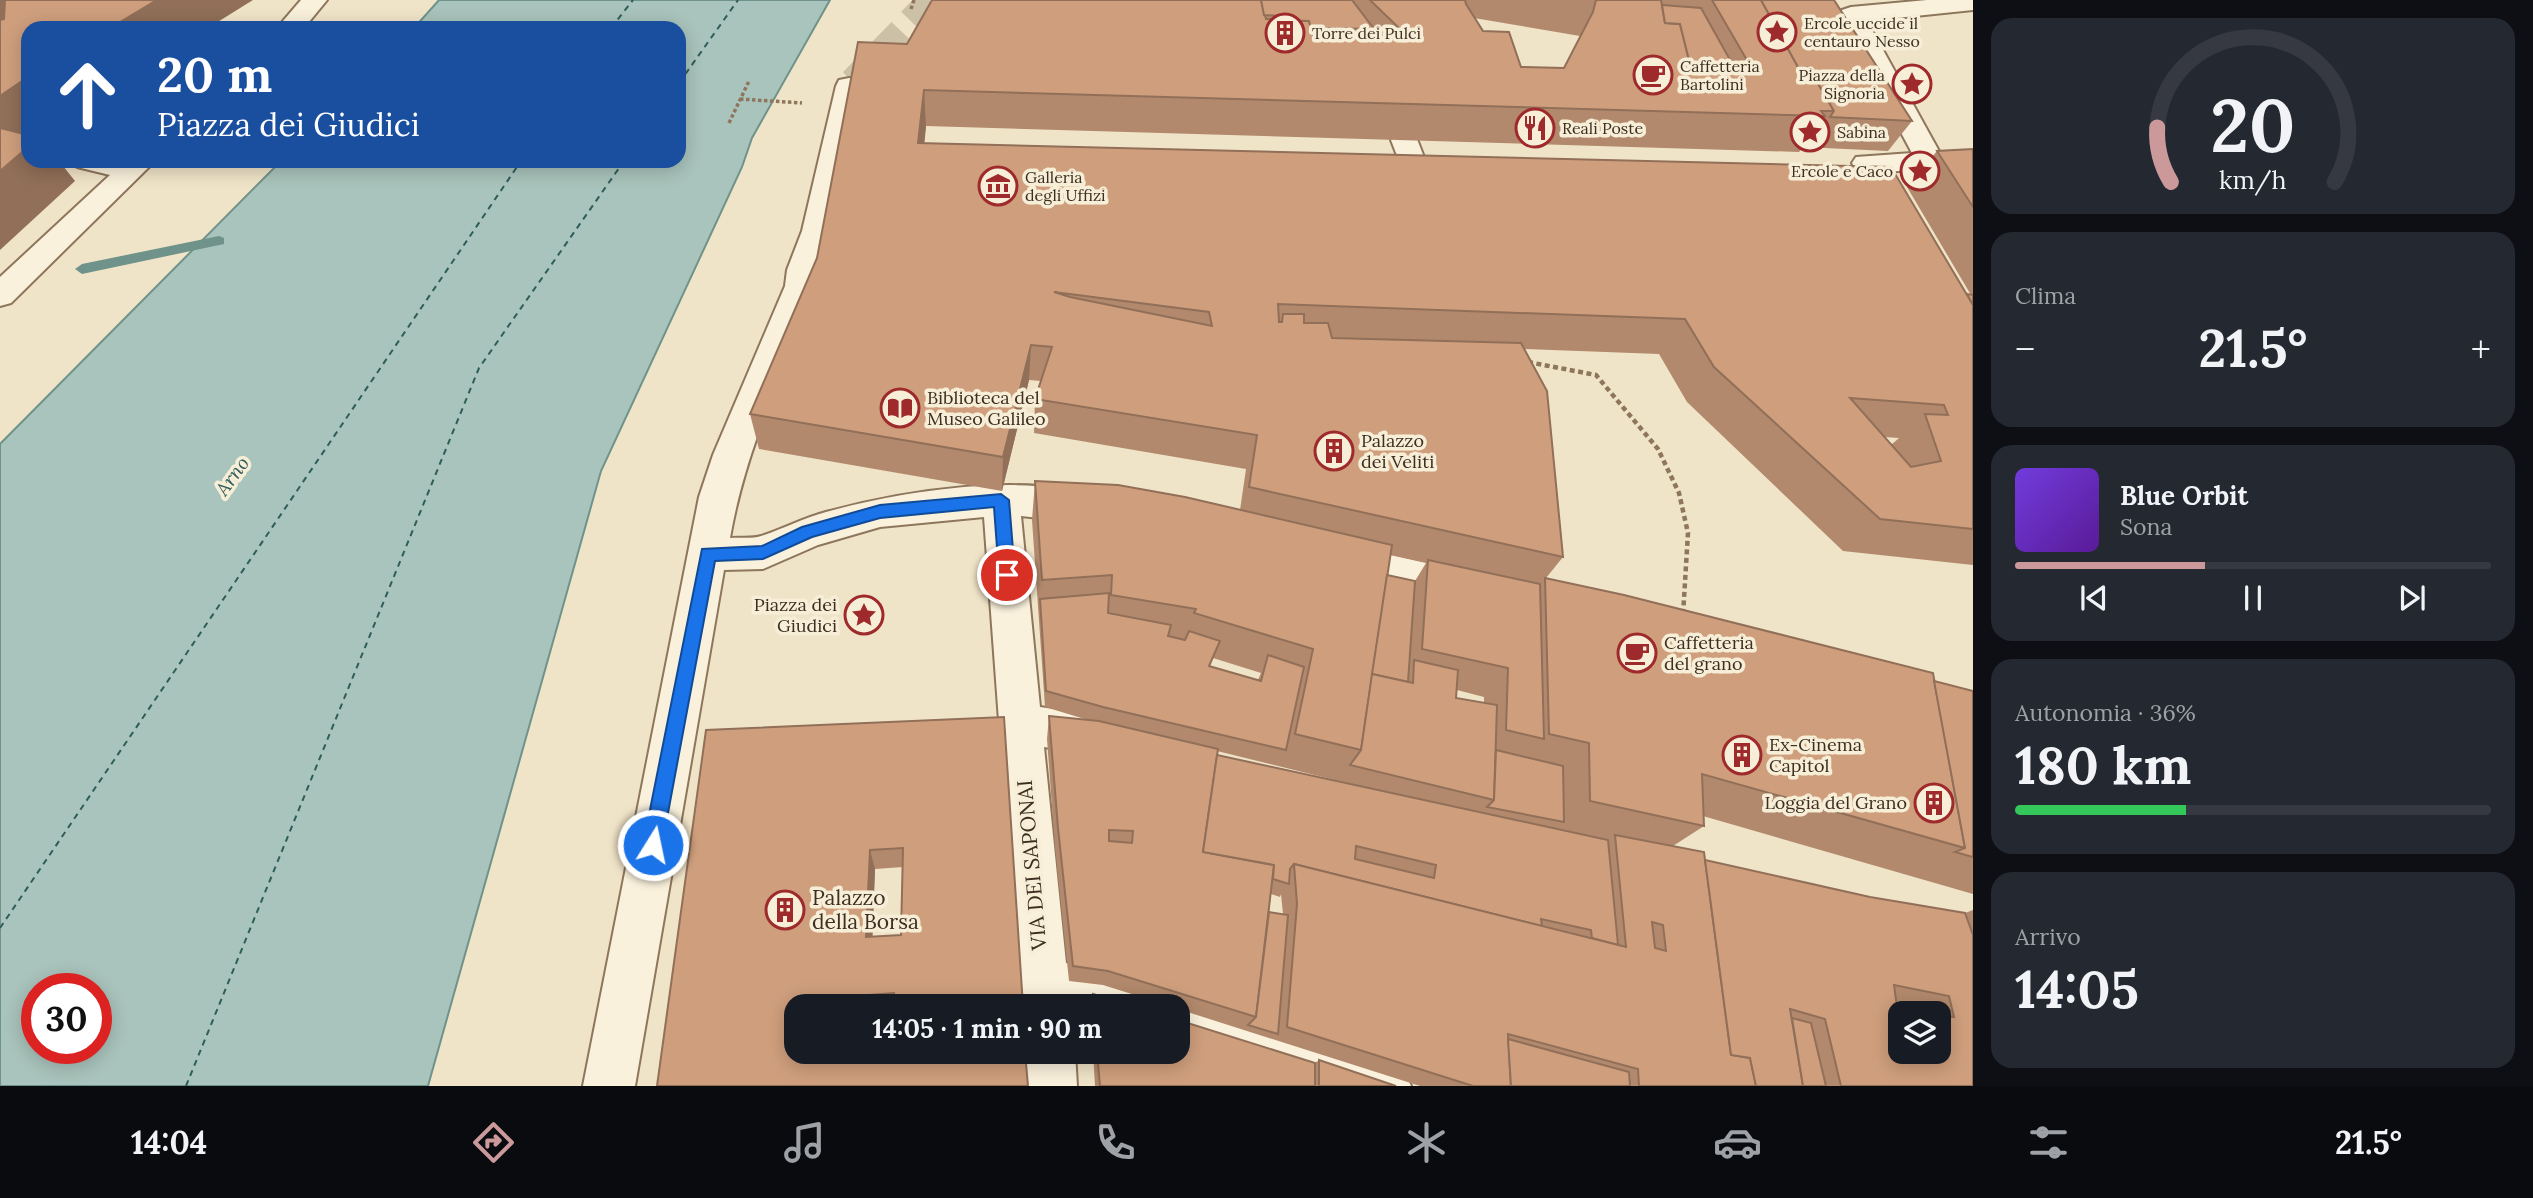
<!DOCTYPE html>
<html lang="it">
<meta charset="utf-8">
<style>
:root{--surface:#171b24;--page:#242831;--text:#f1f3f6;--muted:#9ea1a6;--line:#363941;--accent:#cc999b}
body{margin:0;font-family:Lora,serif;background:var(--page);color:var(--text);height:100vh;display:flex;flex-direction:column;font-size:26px;white-space:nowrap}
*{box-sizing:border-box;margin:0}
p{font-size:23px;color:var(--muted)}
.icon{flex:none;width:38px;height:38px;fill:none;stroke:currentColor;stroke-width:2;stroke-linecap:round;stroke-linejoin:round}
.map{position:relative;flex:1;overflow:hidden}
.drawer{display:flex;flex-direction:column;gap:18px;padding:18px;background:#0d0f14;width:560px}
.drawer>*{flex:none}
.top-card{position:absolute;left:21px;top:21px;width:665px;height:147px;border-radius:21px;box-shadow:0 4px 18px #0003;background:#1a4fa0;color:#fff;overflow:hidden}
.tools{position:absolute;left:1888px;top:1001px;display:grid;gap:14px}
.tools a{display:grid;place-items:center;width:63px;height:63px;border-radius:14px;background:var(--surface);box-shadow:0 4px 18px #0003;font-size:35px}
.speed{position:absolute;left:21px;top:973px;display:flex;gap:14px;font-size:35px;font-weight:700;text-align:center}
.speed>*{display:grid;place-content:center;width:91px;height:91px;border-radius:50%;background:var(--surface);box-shadow:0 4px 18px #0003;line-height:1}
.speed .limit{border:10px solid #d22;background:#fff;color:#111}
.pin{position:absolute;display:grid;place-items:center;width:60px;height:60px;color:#fff;margin:-30px;border:4px solid #fff;border-radius:50%;box-shadow:0 2px 7px #0007}
.me{position:absolute;width:77px;margin:-38px;rotate:10deg;stroke-linejoin:round;filter:drop-shadow(0 0 5px #0008)}
.turn{display:flex;align-items:center;gap:24px;height:147px;padding:0 21px;font-size:32px}
.turn .icon{width:91px;height:91px;stroke-width:2.5}
.turn b{display:block;font-size:49px;line-height:60px}
.big{font-size:52px;font-weight:700;line-height:1.1}
.drawer .tile{flex:1;display:flex;flex-direction:column;justify-content:center;gap:10px;min-width:0;padding:0 24px;border-radius:21px;background:var(--page)}
.drawer .dial{align-items:center;gap:0}
.dial svg{height:182px;overflow:visible;fill:none;stroke:var(--line);stroke-width:7;stroke-linecap:round;text-anchor:middle}
.dial text{fill:var(--text);stroke:none}
.song{display:flex;align-items:center;gap:21px}
.cover{width:84px;height:84px;border-radius:10px;background:linear-gradient(135deg,hsl(260 70% 55%),hsl(270 70% 35%))}
.played{height:7px;border-radius:4px;background:linear-gradient(90deg,var(--accent) 40%,var(--line) 40%)}
.keys{display:flex;justify-content:space-around;direction:ltr}
.heat{display:flex;justify-content:space-between;align-items:center;font-size:38px;direction:ltr}
.charge{height:10px;border-radius:5px;background:linear-gradient(90deg,#34c759 36%,var(--line) 0)}
.trip{position:absolute;left:784px;top:994px;width:406px;height:70px;border-radius:21px;background:var(--surface);box-shadow:0 4px 18px #0003;font-weight:700;line-height:70px;text-align:center}
.tabs{display:flex;height:112px;justify-content:space-around;align-items:center;background:#090b0e;color:var(--muted)}
.tabs .icon{width:49px;height:49px}
.tabs .current{color:var(--accent)}
.tabs b{font-size:32px;color:var(--text)}
main{display:flex;flex:1;min-height:0}
.map>svg:first-child{display:block}
.water{fill:#a9c4bc;stroke:#6f938a;stroke-width:2;fill-rule:evenodd}
.lines{fill:none;stroke-linecap:round;stroke-linejoin:round}
.stream{fill:#6f938a;fill-rule:evenodd}
.ferry{stroke:#2f5d5a;stroke-width:2;stroke-dasharray:6 5;stroke-linecap:butt}
.minor-tunnel{stroke:#ccc0a6;stroke-width:28;stroke-dasharray:28 14;stroke-linecap:butt}
.minor-casing{stroke:#8d765c;stroke-width:4}
.path-far1{stroke:#8d765c;stroke-width:3.5;stroke-dasharray:3.5 2.5;stroke-linecap:butt}
.path{stroke:#8d765c;stroke-width:4.5;stroke-dasharray:5 3.5;stroke-linecap:butt}
.minor{fill:#faf1dc;fill-rule:evenodd}
.wall{fill:#b2896c;fill-rule:evenodd}
.shaded-wall{fill:#916f58}
.building{fill:#cf9f7d;stroke:#916f58;stroke-width:2;fill-rule:evenodd}
.route{fill:#1a73e8;stroke:#114b97;stroke-width:2}
.labels{text-anchor:middle;stroke-width:7;stroke-linejoin:round;paint-order:stroke}
.far-poi-label{font-size:16px;fill:#3d2e20;stroke:#f7eed8;text-anchor:start}
.poi-label{font-size:18px;fill:#3d2e20;stroke:#f7eed8;text-anchor:start}
.water-label{font-size:19px;font-style:italic;fill:#2f5d5a;stroke:#f7eed8}
.near-street-label{font-size:21px;fill:#3d2e20;stroke:#f7eed8}
.near-poi-label{font-size:21px;fill:#3d2e20;stroke:#f7eed8;text-anchor:start}
</style>
<main>
<div class="map">
<svg width="1973" height="1086" viewBox="0 0 1973 1086">
<rect width="100%" height="100%" fill="#f0e4c8"/>
<path class="water" d="M439 0H830L752 138 742 167 601 471 428 1086H0V444L281 161H679V28H414ZM37 989H96V1048H37Z"/>
<g class="lines">
<path class="stream" d="M219 236 224 238V244L82 274 75 269 82 264Z"/>
<g class="ferry">
<path d="M611 28 633 0"/>
<path d="M679 83 738 0"/>
<path d="M0 928 521 161"/>
<path d="M186 1086 479 368 624 161"/>
</g>
<path class="minor-tunnel" d="M853 82 932 0"/>
<defs>
<g id="minor">
<path d="M301 0H327L304 28H277Z"/>
<path d="M1927 0H1973V10L1867 21 1945 162 1941 168 1885 172 1908 212 1904 219 1893 222 1882 219 1852 163 1856 157 1912 153 1838 15 1842 10 1851 7Z"/>
<path d="M849 78 859 80 862 86 832 231 819 270 817 286C784 369 745 450 730 538 740 537 752 539 761 536 783 529 803 518 826 512 903 491 1022 472 1099 497L1105 508 1099 519 1086 523 1021 516 1040 707 1101 716 1116 722 1123 736 1116 750 1101 756 1044 747 1066 963 1142 988 1149 1006H1020L984 517 880 527 818 545 763 569 724 570 635 1086H583L699 497 713 455 785 286 787 270 802 231 836 86 839 80Z"/>
<path d="M1405 131 1415 134 1427 165 1423 171 1413 174 1403 171 1391 140 1395 134Z"/>
<path d="M73 161H155L11 303 0 306V277L110 175 77 167Z"/>
<path d="M1337 543 1469 572 1483 577 1489 589 1483 601 1469 606 1337 575 1323 570 1318 559 1323 548Z"/>
<path d="M1178 997 1385 1060 1403 1068 1411 1086H1302L1178 1047V1006H1159Z"/>
<path d="M1023 1052H1075L1077 1086H1025Z"/>
</g>
</defs>
<use href="#minor" class="minor-casing"/>
<g class="path-far1">
<path d="M911 9 914 0"/>
<path d="M740 99 802 103"/>
<path d="M729 123 749 81"/>
</g>
<path class="path" d="M1528 362 1596 375 1658 449 1679 493 1688 533 1683 615"/>
<use href="#minor" class="minor"/>
</g>
<g class="wall">
<path d="M932 0H1834L1912 121 1888 151 1803 147 1799 152 926 126 924 143 1971 295 1907 187 1937 151 1973 149V565L1843 551 1687 402 1659 354 1525 349 1563 557 1546 578 1973 691V894L1703 816 1704 826 1673 846 1705 860 1870 897 1965 913 1973 910V1086H1420L1178 1009V1006H1170L1103 985 1069 981 1055 847 1047 739 1049 716 1088 720 1045 707 1032 520 1035 481 1240 510 1246 469 1034 433 1035 399 1041 381 1029 380 1002 491 759 449 750 414 817 258 907 44ZM1474 18 1580 36 1564 68 1521 67 1483 31ZM1884 437 1899 438 1891 445ZM1390 555 1426 563 1415 581 1387 575ZM1213 658 1261 673 1258 680 1210 666ZM1457 690 1484 697V703L1456 698ZM1217 751 1339 781 1386 792 1217 755ZM1271 894 1280 897 1281 894 1283 914 1269 912ZM1896 1001 1917 1006 1918 1011 1897 1007ZM1900 1013H1939V1052Z"/>
<path d="M1004 717 1023 1006H796V1052L657 1086 706 730ZM903 867 901 935 872 937 875 869Z"/>
<path d="M1093 994 1133 1006H1090L1089 1004Z"/>
<path d="M1093 1052H1178L1315 1063 1319 1060 1396 1086H1095Z"/>
</g>
<g class="shaded-wall">
<path d="M0 0H156L0 34Z"/>
<path d="M157 0H253L208 28H110Z"/>
<path d="M28 77V144L0 163V96Z"/>
<path d="M924 90 926 126 921 180 918 143Z"/>
<path d="M28 147V161H59L75 181 0 250V171Z"/>
<path d="M1031 345 1029 380 1002 491 1003 457Z"/>
<path d="M870 850 875 869 872 952 866 937Z"/>
<path d="M869 995 874 1006H869Z"/>
<path d="M795 1003 797 1006H796V1049L793 1044Z"/>
</g>
<g class="building">
<path d="M5 0H157L110 28H28V77L0 96V20L4 19Z"/>
<path d="M932 0H1261L1266 19 1309 21 1311 28 1400 29 1370 0H1465L1466 4 1483 31 1509 32 1521 67 1564 68 1593 12 1596 0H1661L1665 23 1680 24 1691 68 1751 67 1712 0H1761L1798 67 1809 68 1834 111H1821L1825 116 924 90 918 143 1891 167 1973 305V529L1880 519 1714 367 1685 319 1278 304 1279 322H1282L1283 314H1304V323H1328L1332 338 1521 343 1547 391 1563 557 1249 487 1257 435 1035 399 1052 347 1031 345 1003 457 750 414 817 258 858 42 907 44ZM1054 292 1209 312 1212 326 1070 297ZM1850 398 1944 405 1948 415 1925 414 1941 461 1911 467Z"/>
<path d="M1261 0H1352L1374 29 1311 28 1309 21 1281 20V16L1264 15Z"/>
<path d="M1761 0H1834L1912 121 1830 117 1834 111 1809 68 1798 67Z"/>
<path d="M1662 5 1701 8 1734 67 1691 68 1680 24 1665 23Z"/>
<path d="M0 128 28 135V147L0 171Z"/>
<path d="M1973 149V207L1937 151Z"/>
<path d="M1967 294 1973 295V305Z"/>
<path d="M1035 481 1118 485 1185 497 1392 545 1361 750 1295 734 1313 649 1194 613 1196 609 1111 595 1112 575 1042 580Z"/>
<path d="M1428 560 1540 584 1544 739 1506 730 1508 668 1422 649Z"/>
<path d="M1387 575 1415 581 1408 682 1372 674Z"/>
<path d="M1545 578 1624 595 1933 673 1965 848 1702 774 1704 826 1590 801 1589 743 1549 734Z"/>
<path d="M1109 593 1108 613 1171 625 1168 636 1185 640 1189 631 1220 641 1209 666 1261 681 1268 655 1304 667 1286 750 1103 707 1046 691 1040 599Z"/>
<path d="M1414 660 1458 670 1456 698 1497 705 1494 800 1350 765 1361 750 1372 674 1413 683Z"/>
<path d="M1934 681 1973 691V857L1955 852 1965 848Z"/>
<path d="M1049 716 1099 721 1218 749 1203 852 1274 865 1256 1017 1108 971 1073 966 1058 828ZM1109 830 1133 831 1132 843 1109 841Z"/>
<path d="M1004 717 1023 1006H894V993L869 995V1006H813L814 1001 795 1003 793 1044H796V1052H1025L1028 1086H657L706 730ZM903 848 901 935 866 937 870 850Z"/>
<path d="M1496 750 1563 766 1564 822 1487 807 1494 800Z"/>
<path d="M1217 755 1608 840 1618 945 1592 938 1591 930 1541 919 1542 926 1294 864 1290 869 1289 884 1273 879 1274 865 1203 852ZM1356 846 1436 865 1434 878 1355 859Z"/>
<path d="M1615 835 1704 852 1731 1055 1750 1058 1756 1086H1639L1638 1069 1508 1034 1511 1086H1473L1287 1027 1297 904 1294 864 1626 947ZM1652 922 1663 925 1666 951 1655 948Z"/>
<path d="M1705 860 1870 897 1965 913 1973 935V1086H1841L1825 1019 1790 1009 1803 1086H1756L1750 1058 1731 1055ZM1894 985 1949 996 1954 1017 1939 1015V1052H1900V1013H1930L1897 1007Z"/>
<path d="M1269 912 1288 915 1278 1034 1248 1025 1256 1017Z"/>
<path d="M1093 994 1133 1006H1094Z"/>
<path d="M1792 1018 1811 1023 1826 1086H1803Z"/>
<path d="M1178 1020 1315 1063V1086H1100L1097 1052H1178Z"/>
<path d="M1508 1039 1629 1072 1630 1086H1511Z"/>
<path d="M1319 1060 1396 1086H1319Z"/>
</g>
<path class="route" d="M1001 494 1009 500 1015 575 1013 580H1001L999 575 994 507 880 518 812 537 763 559 715 561 662 845 659 852 653 854 646 852 643 845 702 549 762 546 802 527 880 505Z"/>
<defs>
<symbol id="sight-ring" viewBox="-11 -11 22 22"><circle r="9.5" fill="#f7eed8" stroke="#9e2a2b" stroke-width="1.5"/><path d="M0-6L1.8-2.2L6-1.7L2.9 1.2L3.7 5.4L0 3.3L-3.7 5.4L-2.9 1.2L-6-1.7L-1.8-2.2Z" fill="#9e2a2b"/></symbol>
<symbol id="building-ring" viewBox="-11 -11 22 22"><circle r="9.5" fill="#f7eed8" stroke="#9e2a2b" stroke-width="1.5"/><path d="M-4-6H4V6H1V3H-1V6H-4ZM-2.5-4.3h1.7v1.8h-1.7ZM.8-4.3h1.7v1.8H.8ZM-2.5-1h1.7V.8h-1.7ZM.8-1h1.7V.8H.8Z" fill="#9e2a2b"/></symbol>
<symbol id="cafe-ring" viewBox="-11 -11 22 22"><circle r="9.5" fill="#f7eed8" stroke="#9e2a2b" stroke-width="1.5"/><path d="M-5.5-4.5H6V0H3Q3 3.5 0 3.5H-2.5Q-5.5 3.5-5.5 0ZM3-3.2v2h1.7v-2ZM-6 4.5H4V6H-6Z" fill="#9e2a2b"/></symbol>
<symbol id="restaurant-ring" viewBox="-11 -11 22 22"><circle r="9.5" fill="#f7eed8" stroke="#9e2a2b" stroke-width="1.5"/><path d="M-5-6h1v4h1v-4h1v4h1v-4h1v5L-1.5 .5V6h-2V.5L-5-1ZM5-6V6H3V1.5H1.5Q1.5-4 5-6Z" fill="#9e2a2b"/></symbol>
<symbol id="museum-ring" viewBox="-11 -11 22 22"><circle r="9.5" fill="#f7eed8" stroke="#9e2a2b" stroke-width="1.5"/><path d="M0-6L6-3V-2H-6V-3ZM-5-1h2V3h-2ZM-1-1h2V3h-2ZM3-1h2V3H3ZM-6 4H6V6H-6Z" fill="#9e2a2b"/></symbol>
<symbol id="library-ring" viewBox="-11 -11 22 22"><circle r="9.5" fill="#f7eed8" stroke="#9e2a2b" stroke-width="1.5"/><path d="M-6-4Q-3-5.5-.7-3.5V5Q-3 3-6 4ZM6-4Q3-5.5 .7-3.5V5Q3 3 6 4Z" fill="#9e2a2b"/></symbol>
</defs>
<g fill-rule="evenodd">
<use href="#sight-ring" x="1755" y="10" width="44" height="44"/>
<use href="#building-ring" x="1263" y="11" width="44" height="44"/>
<use href="#cafe-ring" x="1631" y="53" width="44" height="44"/>
<use href="#sight-ring" x="1890" y="62" width="44" height="44"/>
<use href="#restaurant-ring" x="1513" y="106" width="44" height="44"/>
<use href="#sight-ring" x="1788" y="110" width="44" height="44"/>
<use href="#sight-ring" x="1898" y="149" width="44" height="44"/>
<use href="#museum-ring" x="976" y="164" width="44" height="44"/>
<use href="#library-ring" x="878" y="386" width="44" height="44"/>
<use href="#building-ring" x="1312" y="429" width="44" height="44"/>
<use href="#sight-ring" x="842" y="593" width="44" height="44"/>
<use href="#cafe-ring" x="1615" y="631" width="44" height="44"/>
<use href="#building-ring" x="1720" y="733" width="44" height="44"/>
<use href="#building-ring" x="1912" y="781" width="44" height="44"/>
<use href="#building-ring" x="763" y="888" width="44" height="44"/>
</g>
<g class="labels">
<g class="far-poi-label">
<text x="1804" y="29">Ercole uccide il<tspan x="1804" dy="18">centauro Nesso</tspan></text>
<text x="1312" y="39">Torre dei Pulci</text>
<text x="1680" y="72">Caffetteria<tspan x="1680" dy="18">Bartolini</tspan></text>
<text x="1885" y="81" text-anchor="end">Piazza della<tspan x="1885" dy="18">Signoria</tspan></text>
<text x="1562" y="134">Reali Poste</text>
<text x="1837" y="138">Sabina</text>
<text x="1893" y="177" text-anchor="end">Ercole e Caco</text>
<text x="1025" y="183">Galleria<tspan x="1025" dy="18">degli Uffizi</tspan></text>
</g>
<g class="poi-label">
<text x="927" y="404">Biblioteca del<tspan x="927" dy="21">Museo Galileo</tspan></text>
<text x="1361" y="447">Palazzo<tspan x="1361" dy="21">dei Veliti</tspan></text>
<text x="837" y="611" text-anchor="end">Piazza dei<tspan x="837" dy="21">Giudici</tspan></text>
<text x="1664" y="649">Caffetteria<tspan x="1664" dy="21">del grano</tspan></text>
<text x="1769" y="751">Ex-Cinema<tspan x="1769" dy="21">Capitol</tspan></text>
<text x="1907" y="809" text-anchor="end">Loggia del Grano</text>
</g>
<g class="water-label">
<text transform="translate(232 476) rotate(-54)" y="7">Arno</text>
</g>
<g class="near-street-label">
<text transform="translate(1032 865) rotate(-95)" y="7">VIA DEI SAPONAI</text>
</g>
<g class="near-poi-label">
<text x="812" y="905">Palazzo<tspan x="812" dy="24">della Borsa</tspan></text>
</g>
</g>
</svg>
<div class="tools">
<a><svg class="icon" aria-label="layers" viewBox="0 0 24 24"><path d="M12 4l9 5-9 5-9-5zM3 14l9 5 9-5"/></svg></a>
</div>
<div class="speed"><div class="limit">30</div></div>
<div class="pin" style="left:1007px;top:575px;background:#d93025"><svg class="icon" aria-label="arrive" viewBox="0 0 24 24"><path d="M6 21V4h12l-3 4 3 4H6"/></svg></div>
<svg class="me" style="left:653px;top:845px" viewBox="-20 -20 40 40"><circle r="17" fill="#1a73e8" stroke="#fff" stroke-width="3"/><path d="M0-11L8 9 0 5-8 9z" fill="#fff"/></svg>
<div class="trip">14:05 · 1 min · 90 m</div>
<div class="top-card">
<div class="turn"><svg class="icon" aria-label="ahead" viewBox="0 0 24 24"><path d="M12 20V5M6 11l6-6 6 6"/></svg><div><b>20 m</b>Piazza dei Giudici</div></div>
</div>
</div>
<section class="drawer">
<div class="tile dial"><svg viewBox="0 0 100 80">
<path d="M14 69A42 42 0 1 1 86 69"/>
<path d="M14 69A42 42 0 0 1 8 45" stroke="#cc999b"/>
<text x="50" y="56" font-size="32" font-weight="700">20</text>
<text x="50" y="72" font-size="11">km/h</text>
</svg></div>
<div class="tile"><p>Clima</p>
<div class="heat"><a>−</a><b class="big">21.5°</b><a>+</a></div>
</div>
<div class="tile">
<div class="song"><i class="cover"></i><div><b>Blue Orbit</b><p>Sona</p></div></div>
<div class="played"></div>
<div class="keys"><svg class="icon" aria-label="previous" viewBox="0 0 24 24"><path d="M18 5L8 12l10 7zM5 5v14"/></svg><svg class="icon" aria-label="pause" viewBox="0 0 24 24"><path d="M8 5v14M16 5v14"/></svg><svg class="icon" aria-label="next" viewBox="0 0 24 24"><path d="M6 5l10 7-10 7zM19 5v14"/></svg></div>
</div>
<div class="tile"><p>Autonomia · 36%</p><b class="big">180 km</b><div class="charge"></div></div>
<div class="tile"><p>Arrivo</p><b class="big">14:05</b></div>
</section>
</main>
<nav class="tabs">
<b>14:04</b>
<svg class="icon current" aria-label="directions" viewBox="0 0 24 24"><path d="M12 3l9 9-9 9-9-9zM9 14v-3h6M13 9l2 2-2 2"/></svg>
<svg class="icon" aria-label="music" viewBox="0 0 24 24"><path d="M9 18V5l10-2v13"/><circle cx="6" cy="18" r="3"/><circle cx="16" cy="16" r="3"/></svg>
<svg class="icon" aria-label="phone" viewBox="0 0 24 24"><path d="M5 4h4l2 5-3 2q2 4 5 5l2-3 5 2v4C11 20 4 13 5 4z"/></svg>
<svg class="icon" aria-label="climate" viewBox="0 0 24 24"><path d="M12 3v18M4 7l16 10M4 17L20 7"/></svg>
<svg class="icon" aria-label="car" viewBox="0 0 24 24"><path d="M5 17H2v-5l4-1 3-4h7l3 4 3 1v5h-3M9 17h6M6 11h13"/><circle cx="7" cy="17" r="2"/><circle cx="17" cy="17" r="2"/></svg>
<svg class="icon" aria-label="filters" viewBox="0 0 24 24"><path d="M4 7h16M4 17h16"/><circle cx="9" cy="7" r="2"/><circle cx="15" cy="17" r="2"/></svg>
<b>21.5°</b>
</nav>
